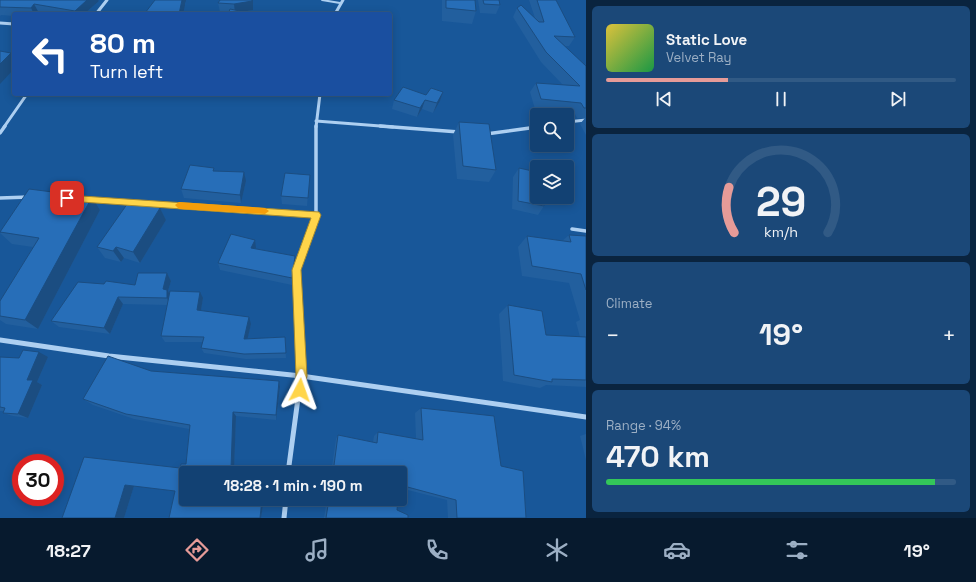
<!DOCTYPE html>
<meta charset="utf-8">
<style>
:root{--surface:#124173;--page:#1b4878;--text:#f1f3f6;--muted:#9cafc4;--line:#315a85;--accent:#e69b98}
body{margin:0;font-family:"Space Grotesk",sans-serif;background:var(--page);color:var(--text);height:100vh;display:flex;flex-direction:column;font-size:15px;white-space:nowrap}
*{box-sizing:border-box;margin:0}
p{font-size:13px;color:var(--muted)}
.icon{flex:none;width:22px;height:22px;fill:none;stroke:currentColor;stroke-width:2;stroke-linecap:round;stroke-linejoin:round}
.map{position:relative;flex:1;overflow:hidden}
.side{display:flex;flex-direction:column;gap:6px;padding:6px;background:#0a243f;width:390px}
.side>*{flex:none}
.hud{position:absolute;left:12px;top:12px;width:380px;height:84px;border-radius:4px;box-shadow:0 2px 10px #0003,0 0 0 1px var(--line);background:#1a4fa0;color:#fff;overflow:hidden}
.tools{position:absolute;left:530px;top:108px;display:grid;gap:8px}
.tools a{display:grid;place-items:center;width:44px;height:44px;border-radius:4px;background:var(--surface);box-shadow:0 2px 10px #0003,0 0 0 1px var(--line);font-size:20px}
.speed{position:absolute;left:12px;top:454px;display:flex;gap:8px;font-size:20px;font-weight:700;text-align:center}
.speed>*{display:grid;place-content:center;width:52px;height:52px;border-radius:50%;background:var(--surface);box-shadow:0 2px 10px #0003,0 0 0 1px var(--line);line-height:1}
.speed .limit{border:6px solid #d22;background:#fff;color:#111}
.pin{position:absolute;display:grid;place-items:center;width:34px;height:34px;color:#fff;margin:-17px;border-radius:8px;box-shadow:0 2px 6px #0006}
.me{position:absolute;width:44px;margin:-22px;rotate:4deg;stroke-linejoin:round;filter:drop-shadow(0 0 3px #0008)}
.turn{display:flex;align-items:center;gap:14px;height:84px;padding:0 12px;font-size:18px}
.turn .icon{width:52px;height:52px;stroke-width:2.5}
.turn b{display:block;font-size:28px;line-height:34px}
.big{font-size:30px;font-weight:800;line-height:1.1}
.side .tile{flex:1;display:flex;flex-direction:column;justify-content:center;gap:6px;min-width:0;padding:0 14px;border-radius:6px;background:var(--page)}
.side .dial{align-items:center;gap:0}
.dial svg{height:104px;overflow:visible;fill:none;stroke:var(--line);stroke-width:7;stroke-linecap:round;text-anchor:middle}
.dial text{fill:var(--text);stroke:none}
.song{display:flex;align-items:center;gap:12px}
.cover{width:48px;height:48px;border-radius:6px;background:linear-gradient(135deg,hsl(50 70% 55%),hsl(140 70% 35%))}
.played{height:4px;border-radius:2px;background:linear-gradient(90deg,var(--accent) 35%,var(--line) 35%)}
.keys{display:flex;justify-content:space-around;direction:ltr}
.heat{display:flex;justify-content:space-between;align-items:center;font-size:22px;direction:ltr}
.charge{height:6px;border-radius:3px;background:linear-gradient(90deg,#34c759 94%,var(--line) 0)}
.trip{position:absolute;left:179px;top:466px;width:228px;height:40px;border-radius:4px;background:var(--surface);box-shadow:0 2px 10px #0003,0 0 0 1px var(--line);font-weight:800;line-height:40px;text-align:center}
.tabs{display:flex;height:64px;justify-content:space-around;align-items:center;background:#071a2e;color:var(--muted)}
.tabs .icon{width:28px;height:28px}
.tabs .on{color:var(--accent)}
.tabs b{font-size:18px;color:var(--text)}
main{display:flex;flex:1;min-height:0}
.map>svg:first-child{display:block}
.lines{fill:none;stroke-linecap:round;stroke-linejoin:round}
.service{stroke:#adcff1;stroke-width:2}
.minor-far2{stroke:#adcff1;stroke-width:3}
.minor-far1{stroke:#adcff1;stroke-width:3.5}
.minor{stroke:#adcff1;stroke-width:5}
.wall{fill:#225f9e}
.shaded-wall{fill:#1b4d81}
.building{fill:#276eb8;stroke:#1b4d81}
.route{fill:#ffd54a;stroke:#a68a30}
.slow{fill:#f59e0b}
</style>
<main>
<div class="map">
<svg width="586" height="518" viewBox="0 0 586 518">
<rect width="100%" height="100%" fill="#185799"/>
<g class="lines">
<path class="service" d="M322 0 340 3"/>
<g class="minor-far2">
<path d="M96 14 107 0"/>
<path d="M335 14 343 0"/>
<path d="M0 23 14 24"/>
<path d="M316 121 393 127"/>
<path d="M567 122 586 120"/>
<path d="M4 127 27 94"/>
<path d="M316 127 320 94"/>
</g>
<g class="minor-far1">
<path d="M380 126 459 132"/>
<path d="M0 133 5 126"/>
<path d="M486 134 537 127"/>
<path d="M0 198 29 197"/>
<path d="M89 199 316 215"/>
<path d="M572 229 586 231"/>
<path d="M297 295 296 270 316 215V126"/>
</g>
<g class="minor">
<path d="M0 340 109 356 301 376 586 417"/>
<path d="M288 473 301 376 297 294"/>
<path d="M284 518 286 499"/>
</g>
</g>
<g class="wall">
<path d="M0 0 99 1 84 14H46L39 13 38 14H14V16L1 15 0 16Z"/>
<path d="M220 0 253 10 242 12 229 13 220 12 218 3Z"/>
<path d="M442 0H475L476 11 472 24 442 21Z"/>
<path d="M478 0H499L500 5 496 14 480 13Z"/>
<path d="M529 0H556L575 37 569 46H565L586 66V135L580 124 585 118H577L574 112 535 109 530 92 536 83 563 85 541 62 513 17 517 8 535 18Z"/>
<path d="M443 92 440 101 433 113 422 109 417 117 392 109 394 100Z"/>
<path d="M459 122 496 170 489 182 457 179 453 135Z"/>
<path d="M519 168 544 206 538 215 512 209 513 177Z"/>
<path d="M215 171 246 181 241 203 184 198 181 189Z"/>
<path d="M309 183 307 206 282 204 281 196Z"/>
<path d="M92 197 100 210 38 329 6 324 0 320V301L33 247 12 244 0 233Z"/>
<path d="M160 208 166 220 140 263 124 258 121 262 105 258 97 247Z"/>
<path d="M569 235 586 236V387L546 385 540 388 503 381 499 314 508 305 546 335 580 337 576 322 580 320 569 283 522 276 518 247 527 236 562 241Z"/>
<path d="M256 248V249L295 256V264L292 285 220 270 218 263Z"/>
<path d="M167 273 171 281 168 291 169 294 203 298 201 310 251 324 247 339 285 337 286 358 246 359 204 353 201 348 203 342H165L161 336 167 305 123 304 110 334 59 327 51 321 104 284 135 285Z"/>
<path d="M0 357 19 358 48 357 37 382 42 385 28 418 13 416 3 413 4 411H0Z"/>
<path d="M151 371 279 381 280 387 276 420 236 416 234 470 186 499H264L261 518H169L175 491 134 486 124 518H62L64 514 180 468 186 464 189 429 134 419 93 405 83 399Z"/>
<path d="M421 408 501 466 526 518H448L447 500 400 488V473H331L336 439 338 435 373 442 374 436 378 432 416 439 415 413Z"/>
<path d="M586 434V460L580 436Z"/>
<path d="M327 499H398L397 510 408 518H324Z"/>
</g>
<g class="shaded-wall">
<path d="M87 0H98L99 1 84 14H76L75 11Z"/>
<path d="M182 0H186V1L185 3V5L183 14H179Z"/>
<path d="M253 0V10L235 13 234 4Z"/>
<path d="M34 4 39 13 38 14H34L31 8Z"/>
<path d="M11 53 14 57V69L0 84V64Z"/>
<path d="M443 92 440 101 433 113 437 103Z"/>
<path d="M425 100 422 109 417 117 420 108Z"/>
<path d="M244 172 246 181 241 203 240 195Z"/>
<path d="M92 197 100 210 38 329 25 320Z"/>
<path d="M160 208 166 220 140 263 133 252Z"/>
<path d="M255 240 256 248 253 256 251 248Z"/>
<path d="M116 247 124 258 121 262 113 251Z"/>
<path d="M295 256V264L292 285V278Z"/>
<path d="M167 273 171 281 168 291 171 297 170 305 167 298 163 289Z"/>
<path d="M200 292 203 298 200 316 197 310Z"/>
<path d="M118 297 123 304 110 334 104 328Z"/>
<path d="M249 317 251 324 246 345 244 339Z"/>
<path d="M39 352 48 357 37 382 42 385 28 418 18 414 27 380Z"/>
<path d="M279 381 280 387 276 420V415Z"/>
<path d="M233 412 236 416 234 471 231 469Z"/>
<path d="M125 485 134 486 124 518H115Z"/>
<path d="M262 499H264L261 518H260Z"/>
</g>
<g class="building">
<path d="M0 0H87L75 11 34 4 31 8 0 7Z"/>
<path d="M155 0H182L179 14 145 13Z"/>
<path d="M220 0H252V1L234 4 218 3Z"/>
<path d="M446 0H475L476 11 446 8Z"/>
<path d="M483 0H499L500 5 484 4Z"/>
<path d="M537 0H556L575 37 554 36 586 66V108H584L581 103 541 99 536 83 580 86 546 52 517 8 521 5 539 22H544Z"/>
<path d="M230 9 254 14H228Z"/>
<path d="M0 51 11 53 0 64Z"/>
<path d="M403 87 426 95 431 88 443 92 437 103 425 100 420 108 394 100Z"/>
<path d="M459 122 489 124 496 170 463 166Z"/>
<path d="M190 165 214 168 213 171 244 172 240 195 181 189Z"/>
<path d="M519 168 537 172V197H544V206L518 201Z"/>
<path d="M285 173 310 175 308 198 281 196Z"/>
<path d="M29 189 92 197 25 320 0 316V301L39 238 0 232Z"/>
<path d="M130 200 160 208 133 252 116 247 113 251 97 247Z"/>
<path d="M231 234 255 240 251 248 295 256 292 278 218 263Z"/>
<path d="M569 235 586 236V290L581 274 532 266 527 236 571 242Z"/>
<path d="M138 273H167L163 289 167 290V298L118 297 104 328 51 321 78 282 104 284 106 281 135 285Z"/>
<path d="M170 291 200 292 197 310 249 317 244 339 285 337 286 353 244 354 201 348 204 337 161 336Z"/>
<path d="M508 305 542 311 546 335 586 337V380L552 379V382L514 375Z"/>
<path d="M23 350 39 352 27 380H33L18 414 3 413 5 408 0 407V357L19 358Z"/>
<path d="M108 356 151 371 279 381 276 415 233 412 231 469 265 473H186V499H262L260 518H169L175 491 125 485 115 518H62L84 457 180 468 181 464H186L190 425 126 414 83 399Z"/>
<path d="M421 408 494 416 501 466 523 471 526 518H457L456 500 400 485V473H333L338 435 377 443 378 432 423 440Z"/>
<path d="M329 499H398L397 510 408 515V518H326Z"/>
</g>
<path class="route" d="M67 195 319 212 321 215 301 270 307 376 303 394 300 395 296 394 294 390 296 376 292 270 311 218 67 201 63 198Z"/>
<path class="slow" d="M179 202 265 208 269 211 265 214 179 209 175 205Z"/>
</svg>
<div class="tools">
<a><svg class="icon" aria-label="search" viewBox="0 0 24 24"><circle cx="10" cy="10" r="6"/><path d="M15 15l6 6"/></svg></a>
<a><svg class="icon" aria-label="layers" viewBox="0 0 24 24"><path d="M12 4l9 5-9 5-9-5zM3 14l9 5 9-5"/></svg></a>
</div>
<div class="speed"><div class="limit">30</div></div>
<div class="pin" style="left:67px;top:198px;background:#d93025"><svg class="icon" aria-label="arrive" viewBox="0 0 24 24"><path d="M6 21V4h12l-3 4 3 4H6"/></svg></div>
<svg class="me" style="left:300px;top:390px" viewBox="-20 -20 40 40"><path d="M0-17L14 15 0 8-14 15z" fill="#ffd54a" stroke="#fff" stroke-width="4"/></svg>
<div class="trip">18:28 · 1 min · 190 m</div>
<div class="hud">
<div class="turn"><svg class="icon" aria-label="left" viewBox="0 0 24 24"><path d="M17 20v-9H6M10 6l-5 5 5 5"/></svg><div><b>80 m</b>Turn left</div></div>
</div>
</div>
<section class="side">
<div class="tile">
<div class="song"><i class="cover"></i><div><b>Static Love</b><p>Velvet Ray</p></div></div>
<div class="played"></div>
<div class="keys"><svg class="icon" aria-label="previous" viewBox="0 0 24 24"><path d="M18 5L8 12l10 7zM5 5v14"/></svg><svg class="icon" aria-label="pause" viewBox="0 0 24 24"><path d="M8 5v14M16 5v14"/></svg><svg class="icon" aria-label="next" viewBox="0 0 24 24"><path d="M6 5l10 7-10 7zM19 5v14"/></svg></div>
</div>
<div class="tile dial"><svg viewBox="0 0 100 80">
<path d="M14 69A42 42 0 1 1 86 69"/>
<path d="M14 69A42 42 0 0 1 10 34" stroke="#e69b98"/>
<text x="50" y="56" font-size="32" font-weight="700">29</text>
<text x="50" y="72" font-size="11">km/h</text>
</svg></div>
<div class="tile"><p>Climate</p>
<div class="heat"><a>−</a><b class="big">19°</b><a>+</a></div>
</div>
<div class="tile"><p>Range · 94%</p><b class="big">470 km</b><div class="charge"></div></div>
</section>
</main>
<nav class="tabs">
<b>18:27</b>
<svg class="icon on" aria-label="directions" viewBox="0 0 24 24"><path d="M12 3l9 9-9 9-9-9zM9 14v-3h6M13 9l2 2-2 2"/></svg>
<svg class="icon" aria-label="music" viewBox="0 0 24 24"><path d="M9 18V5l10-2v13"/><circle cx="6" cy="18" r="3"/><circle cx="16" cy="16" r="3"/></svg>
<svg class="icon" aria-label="phone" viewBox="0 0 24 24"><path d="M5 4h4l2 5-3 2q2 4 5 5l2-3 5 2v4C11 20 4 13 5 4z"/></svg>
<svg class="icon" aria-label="climate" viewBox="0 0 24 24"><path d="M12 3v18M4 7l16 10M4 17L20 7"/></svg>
<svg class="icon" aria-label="car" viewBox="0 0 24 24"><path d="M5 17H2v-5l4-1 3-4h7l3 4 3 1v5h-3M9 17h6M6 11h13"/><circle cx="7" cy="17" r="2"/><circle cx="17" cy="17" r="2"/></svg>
<svg class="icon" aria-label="filters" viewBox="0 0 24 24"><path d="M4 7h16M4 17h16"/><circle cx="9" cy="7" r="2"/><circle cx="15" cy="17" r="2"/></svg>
<b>19°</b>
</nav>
